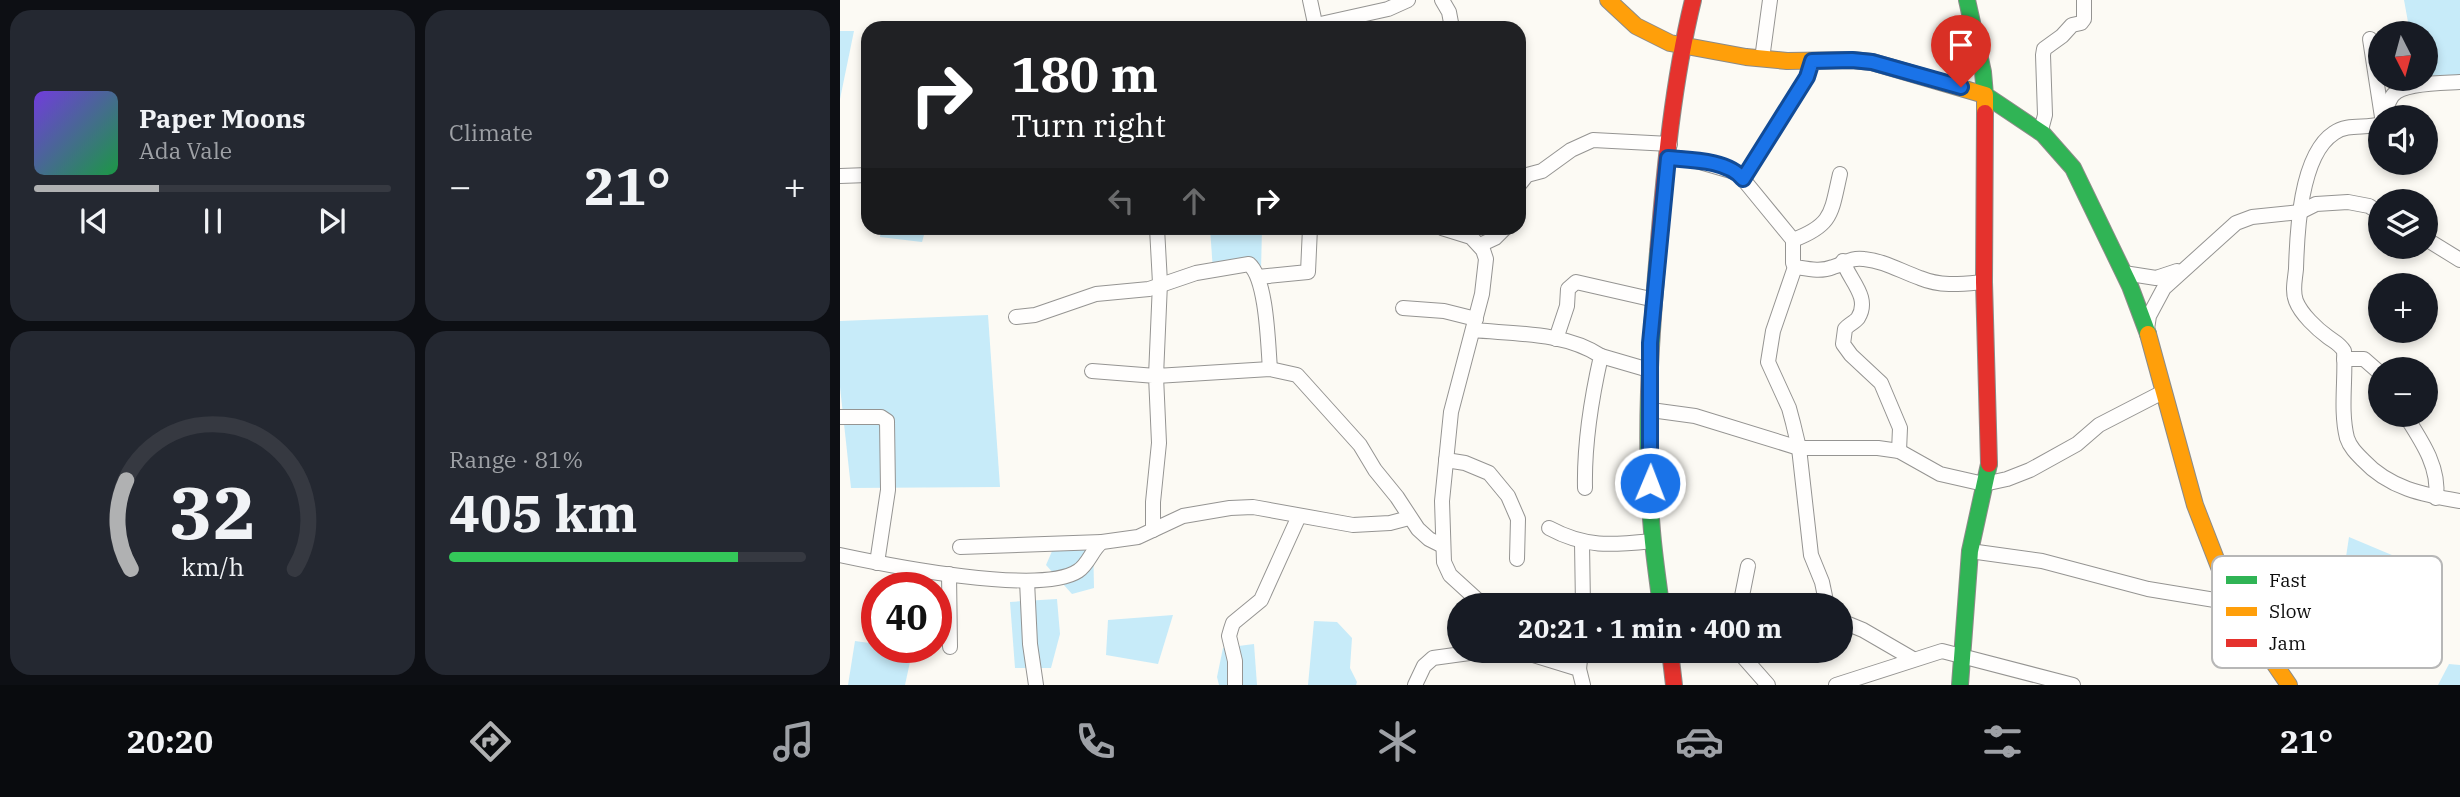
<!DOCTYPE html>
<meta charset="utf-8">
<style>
:root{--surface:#171b24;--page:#242831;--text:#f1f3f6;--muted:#9ea1a6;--line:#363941;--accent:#b0b1b2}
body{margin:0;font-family:"IBM Plex Serif",serif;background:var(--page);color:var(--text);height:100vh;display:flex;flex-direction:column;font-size:26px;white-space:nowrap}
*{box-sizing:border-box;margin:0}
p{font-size:23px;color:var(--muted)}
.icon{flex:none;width:38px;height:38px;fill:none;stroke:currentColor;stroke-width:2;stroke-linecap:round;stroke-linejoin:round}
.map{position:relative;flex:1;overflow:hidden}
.side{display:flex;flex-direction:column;gap:10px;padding:10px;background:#0d0f14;width:840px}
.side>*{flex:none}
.hud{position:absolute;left:21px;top:21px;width:665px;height:214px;border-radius:21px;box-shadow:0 4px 10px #0003;background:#202124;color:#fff;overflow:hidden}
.needle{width:46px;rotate:174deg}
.controls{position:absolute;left:1528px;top:21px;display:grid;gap:14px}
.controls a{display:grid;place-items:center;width:70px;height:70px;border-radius:50%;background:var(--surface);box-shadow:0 4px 10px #0003;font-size:35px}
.speed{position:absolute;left:21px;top:572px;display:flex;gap:14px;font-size:35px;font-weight:700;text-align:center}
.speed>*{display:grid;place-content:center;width:91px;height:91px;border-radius:50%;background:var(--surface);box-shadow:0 4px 10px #0003;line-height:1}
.speed .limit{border:10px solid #d22;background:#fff;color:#111}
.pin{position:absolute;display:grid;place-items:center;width:60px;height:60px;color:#fff;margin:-72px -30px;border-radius:50% 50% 50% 0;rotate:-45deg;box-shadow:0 0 7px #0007}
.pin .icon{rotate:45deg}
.me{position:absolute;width:77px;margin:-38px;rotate:1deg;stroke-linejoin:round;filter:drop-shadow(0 0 5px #0008)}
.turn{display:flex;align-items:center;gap:24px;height:147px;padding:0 35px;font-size:32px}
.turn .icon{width:91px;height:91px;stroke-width:2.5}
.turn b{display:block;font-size:49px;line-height:60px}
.lanes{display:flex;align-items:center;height:66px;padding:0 35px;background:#0003;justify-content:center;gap:35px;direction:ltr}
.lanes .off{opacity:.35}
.big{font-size:52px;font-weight:800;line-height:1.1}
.side .card{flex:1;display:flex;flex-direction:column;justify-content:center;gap:10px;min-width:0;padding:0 24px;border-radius:21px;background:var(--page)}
.side .dial{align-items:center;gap:0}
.dial svg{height:182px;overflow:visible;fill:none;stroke:var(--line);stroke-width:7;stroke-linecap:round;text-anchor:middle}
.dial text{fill:var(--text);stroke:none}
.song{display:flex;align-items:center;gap:21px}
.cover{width:84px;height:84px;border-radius:10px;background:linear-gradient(135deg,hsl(260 70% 55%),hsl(140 70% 35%))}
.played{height:7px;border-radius:4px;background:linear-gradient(90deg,var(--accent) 35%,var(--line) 35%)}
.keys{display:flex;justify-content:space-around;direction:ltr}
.heat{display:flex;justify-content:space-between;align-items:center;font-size:38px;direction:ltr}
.charge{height:10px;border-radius:5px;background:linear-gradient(90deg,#34c759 81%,var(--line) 0)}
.side .tiles{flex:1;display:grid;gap:10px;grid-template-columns:repeat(2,1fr)}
.trip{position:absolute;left:607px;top:593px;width:406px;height:70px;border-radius:35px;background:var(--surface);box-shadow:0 4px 10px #0003;font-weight:800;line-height:70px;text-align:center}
.menu{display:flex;height:112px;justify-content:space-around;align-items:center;background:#090b0e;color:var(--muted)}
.menu .icon{width:49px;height:49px}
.menu .on{color:var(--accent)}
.menu b{font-size:32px;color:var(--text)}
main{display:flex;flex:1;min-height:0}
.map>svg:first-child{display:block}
.water{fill:#c7ebf9}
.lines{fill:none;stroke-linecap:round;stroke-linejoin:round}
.street-casing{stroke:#959492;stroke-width:16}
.fast-casing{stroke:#8c8b88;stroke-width:18}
.slow-casing{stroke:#8c8b88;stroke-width:18}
.jam-casing{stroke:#8c8b88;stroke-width:18}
.street{stroke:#fffefd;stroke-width:14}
.fast{stroke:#30b455;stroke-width:16}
.slow{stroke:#ff9f0a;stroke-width:16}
.jam{stroke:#e5322d;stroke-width:16}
.route-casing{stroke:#114b97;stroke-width:18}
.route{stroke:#1a73e8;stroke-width:12}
.key{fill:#fff;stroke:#b7b7b7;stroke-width:2}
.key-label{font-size:19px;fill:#0e0e0e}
</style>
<main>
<section class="side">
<div class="tiles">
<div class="card">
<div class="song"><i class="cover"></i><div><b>Paper Moons</b><p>Ada Vale</p></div></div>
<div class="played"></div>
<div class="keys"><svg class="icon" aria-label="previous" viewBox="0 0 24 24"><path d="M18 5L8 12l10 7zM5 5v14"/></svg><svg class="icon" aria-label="pause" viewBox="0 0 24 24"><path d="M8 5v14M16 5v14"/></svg><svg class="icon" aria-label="next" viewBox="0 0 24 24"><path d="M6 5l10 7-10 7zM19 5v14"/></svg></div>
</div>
<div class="card"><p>Climate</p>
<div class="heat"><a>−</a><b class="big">21°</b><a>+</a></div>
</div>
<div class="card dial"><svg viewBox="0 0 100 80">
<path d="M14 69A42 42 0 1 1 86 69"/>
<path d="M14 69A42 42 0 0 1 12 30" stroke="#b0b1b2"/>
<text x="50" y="56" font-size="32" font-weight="700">32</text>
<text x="50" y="72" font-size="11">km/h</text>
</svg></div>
<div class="card"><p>Range · 81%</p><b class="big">405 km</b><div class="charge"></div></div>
</div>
</section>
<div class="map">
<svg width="1620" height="685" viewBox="0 0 1620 685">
<rect width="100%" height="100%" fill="#fcfaf4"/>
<g class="water">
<path d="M1564 0H1620V76L1586 79V33H1570Z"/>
<path d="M0 31H14L0 99Z"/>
<path d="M41 228H86L82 242 40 237Z"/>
<path d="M370 228H422L421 271H373Z"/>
<path d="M148 315 160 487 11 488 0 387V321Z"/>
<path d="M1509 537 1559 558 1532 614 1499 603Z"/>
<path d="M253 541 254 588 232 594 206 565 216 542Z"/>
<path d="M217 599 220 634 211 668H175L170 602Z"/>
<path d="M333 615 318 664 266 655 268 620Z"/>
<path d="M474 621 497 622 512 638 510 668 517 682 516 685H468Z"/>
<path d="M15 641 37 644V648H73L65 685H8Z"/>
<path d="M414 644 417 685H379L377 677 383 648Z"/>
<path d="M1609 664 1620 665V685H1598Z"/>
</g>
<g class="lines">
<defs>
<g id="street">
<path d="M470 0 476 28"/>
<path d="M602 0 609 12 612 28"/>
<path d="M476 25 548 9 568 0"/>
<path d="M1530 39 1542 117"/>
<path d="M922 59 930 0"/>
<path d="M1542 115C1546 109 1549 100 1553 95 1564 82 1604 83 1620 82"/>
<path d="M1540 124C1526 129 1508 123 1494 133 1460 155 1457 233 1456 269 1455 280 1452 291 1456 301 1461 314 1477 329 1488 337 1495 342 1500 344 1504 351 1506 379 1500 410 1507 438 1510 447 1516 453 1523 460 1549 488 1583 495 1620 501"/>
<path d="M1201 130 1205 115 1203 55 1204 49 1222 36 1232 25 1241 23 1244 19V0"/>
<path d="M828 157 853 160 898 173 953 240V263L955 267C968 269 981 272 993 267 1005 264 1010 257 1024 259 1045 261 1060 271 1080 278 1102 287 1122 284 1144 282"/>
<path d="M0 176 28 175"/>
<path d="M903 179 967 77 972 61"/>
<path d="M679 185 687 175 702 171 731 150 753 140 830 144"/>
<path d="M317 228 320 283 316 376 430 369 457 375 520 445 535 470 557 497 578 529 589 539 603 546"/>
<path d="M602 228 631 237 643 250 646 259 642 294 611 412 602 501 604 562 610 575 644 606"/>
<path d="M1586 239 1620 260"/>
<path d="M953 240C993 225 991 213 1000 174"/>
<path d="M640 245 655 238 665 228"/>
<path d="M1003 261C1009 280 1031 297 1018 318 1015 322 1008 325 1005 329L1003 344 1011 355 1041 383 1060 428 1059 451"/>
<path d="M955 267 933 331 928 362 949 408 953 423 959 448 971 555 982 582 987 606"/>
<path d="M1284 273 1316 278 1337 271"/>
<path d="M418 277 468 272 470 228"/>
<path d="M563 308 604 311 636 319"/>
<path d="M176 317 195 315 256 294 309 289 356 273 409 264C427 279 428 346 430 369"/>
<path d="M1307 329 1309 316 1324 288 1396 223 1412 217 1460 212 1476 204 1508 202 1529 206 1540 213"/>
<path d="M633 330C675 334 725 332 761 356 751 400 744 442 745 488"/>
<path d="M716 339 727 306 728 289 736 282 815 300"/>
<path d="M761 356 809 370"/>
<path d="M1504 359H1524L1540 373"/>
<path d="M252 371 316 376 319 443 313 502V530"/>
<path d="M811 410 855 416 959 448H1038L1059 451 1100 474 1144 484 1167 479 1190 470 1237 444 1259 425 1323 392"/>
<path d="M1565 415C1581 440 1600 467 1596 498"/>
<path d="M0 417H41L47 421 48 490 37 563"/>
<path d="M606 460 625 463 649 473 668 496 678 519 677 559"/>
<path d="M709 528C746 548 772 545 813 541"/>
<path d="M742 543 743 606"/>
<path d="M120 547 262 542"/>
<path d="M1130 551 1202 561 1308 589 1393 603"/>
<path d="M0 555C47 565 200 596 238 571 249 564 252 549 262 542L298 537 343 516 390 508 413 507 513 525 550 523 569 518"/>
<path d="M109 574 110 647"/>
<path d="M187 581 190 644 196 685"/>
<path d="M900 606 908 566"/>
<path d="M1001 621 1023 630 1073 659"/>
<path d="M680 651 739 669 743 685"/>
<path d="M898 651 928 685"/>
<path d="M739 669 741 651"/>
<path d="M395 685V661L389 636 391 629 393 623 421 600 459 516"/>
<path d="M575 685 584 666 593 658 644 651"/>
<path d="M996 685 1102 651 1233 685"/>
</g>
<g id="fast">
<path d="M1127 0 1143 72 1145 95 1203 134 1233 168 1290 286 1308 334"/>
<path d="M818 252C810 345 804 439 812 531 814 556 818 581 821 606"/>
<path d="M1120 685 1130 551 1149 464"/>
</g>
<g id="slow">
<path d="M768 0 796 26 830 43 906 57 947 61 1012 60 1032 62 1145 95V113"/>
<path d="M1308 334 1355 505 1393 603 1449 685"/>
</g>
<g id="jam">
<path d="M1145 113 1144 282 1149 464"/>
<path d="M818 252C825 168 833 82 853 0"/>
<path d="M830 651 834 685"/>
</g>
</defs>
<use href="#street" class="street-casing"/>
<use href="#fast" class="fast-casing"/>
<use href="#slow" class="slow-casing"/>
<use href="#jam" class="jam-casing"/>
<use href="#street" class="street"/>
<use href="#fast" class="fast"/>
<use href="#slow" class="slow"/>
<use href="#jam" class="jam"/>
</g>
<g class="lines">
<defs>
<path id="route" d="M810 483V343L828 158C851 160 888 160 903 179L967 77 972 61 1012 60 1032 62 1121 87"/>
</defs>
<use href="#route" class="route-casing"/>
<use href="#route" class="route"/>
</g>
<rect x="1372" y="556" width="230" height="112" rx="10" class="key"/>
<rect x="1386" y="576" width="31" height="8" fill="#30b455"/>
<rect x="1386" y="607" width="31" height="9" fill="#ff9f0a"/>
<rect x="1386" y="639" width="31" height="8" fill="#e5322d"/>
<g class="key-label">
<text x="1429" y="587">Fast</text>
<text x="1429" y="618">Slow</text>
<text x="1429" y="650">Jam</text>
</g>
</svg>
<div class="controls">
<a><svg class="needle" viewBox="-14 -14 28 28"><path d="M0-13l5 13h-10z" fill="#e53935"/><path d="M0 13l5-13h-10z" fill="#9ea1a6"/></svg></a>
<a><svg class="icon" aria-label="sound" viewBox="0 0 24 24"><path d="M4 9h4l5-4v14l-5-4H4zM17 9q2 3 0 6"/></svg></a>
<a><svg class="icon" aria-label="layers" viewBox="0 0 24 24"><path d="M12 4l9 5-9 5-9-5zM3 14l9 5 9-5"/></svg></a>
<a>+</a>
<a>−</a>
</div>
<div class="speed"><div class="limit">40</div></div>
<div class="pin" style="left:1121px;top:87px;background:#d93025"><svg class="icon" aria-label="arrive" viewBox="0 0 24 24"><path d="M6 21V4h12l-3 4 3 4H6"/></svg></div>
<svg class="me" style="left:810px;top:483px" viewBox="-20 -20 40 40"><circle r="17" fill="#1a73e8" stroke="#fff" stroke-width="3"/><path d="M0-11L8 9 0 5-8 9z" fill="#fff"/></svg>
<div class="trip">20:21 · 1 min · 400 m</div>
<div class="hud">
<div class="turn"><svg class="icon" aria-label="right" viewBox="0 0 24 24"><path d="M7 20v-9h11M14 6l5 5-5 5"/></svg><div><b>180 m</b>Turn right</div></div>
<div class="lanes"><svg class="icon off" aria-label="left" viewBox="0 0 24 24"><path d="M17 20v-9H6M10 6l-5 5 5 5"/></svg><svg class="icon off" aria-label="ahead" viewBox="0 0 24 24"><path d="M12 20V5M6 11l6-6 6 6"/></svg><svg class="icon" aria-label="right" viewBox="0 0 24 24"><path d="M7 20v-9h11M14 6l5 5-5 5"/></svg></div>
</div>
</div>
</main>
<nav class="menu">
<b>20:20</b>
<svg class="icon on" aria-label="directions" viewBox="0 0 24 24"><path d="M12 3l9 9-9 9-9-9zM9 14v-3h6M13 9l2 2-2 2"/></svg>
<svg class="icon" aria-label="music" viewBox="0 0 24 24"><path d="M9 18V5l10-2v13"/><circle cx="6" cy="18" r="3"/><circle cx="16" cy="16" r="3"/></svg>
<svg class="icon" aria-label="phone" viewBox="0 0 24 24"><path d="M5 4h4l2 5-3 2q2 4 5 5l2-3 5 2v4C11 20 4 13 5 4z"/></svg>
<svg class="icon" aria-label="climate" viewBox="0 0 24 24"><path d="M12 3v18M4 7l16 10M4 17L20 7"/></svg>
<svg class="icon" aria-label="car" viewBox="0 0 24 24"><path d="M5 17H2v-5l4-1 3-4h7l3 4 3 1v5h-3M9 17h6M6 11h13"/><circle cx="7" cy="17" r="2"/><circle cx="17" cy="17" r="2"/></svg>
<svg class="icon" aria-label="filters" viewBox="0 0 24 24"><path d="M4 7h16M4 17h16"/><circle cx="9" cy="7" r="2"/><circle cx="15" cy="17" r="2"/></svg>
<b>21°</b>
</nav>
